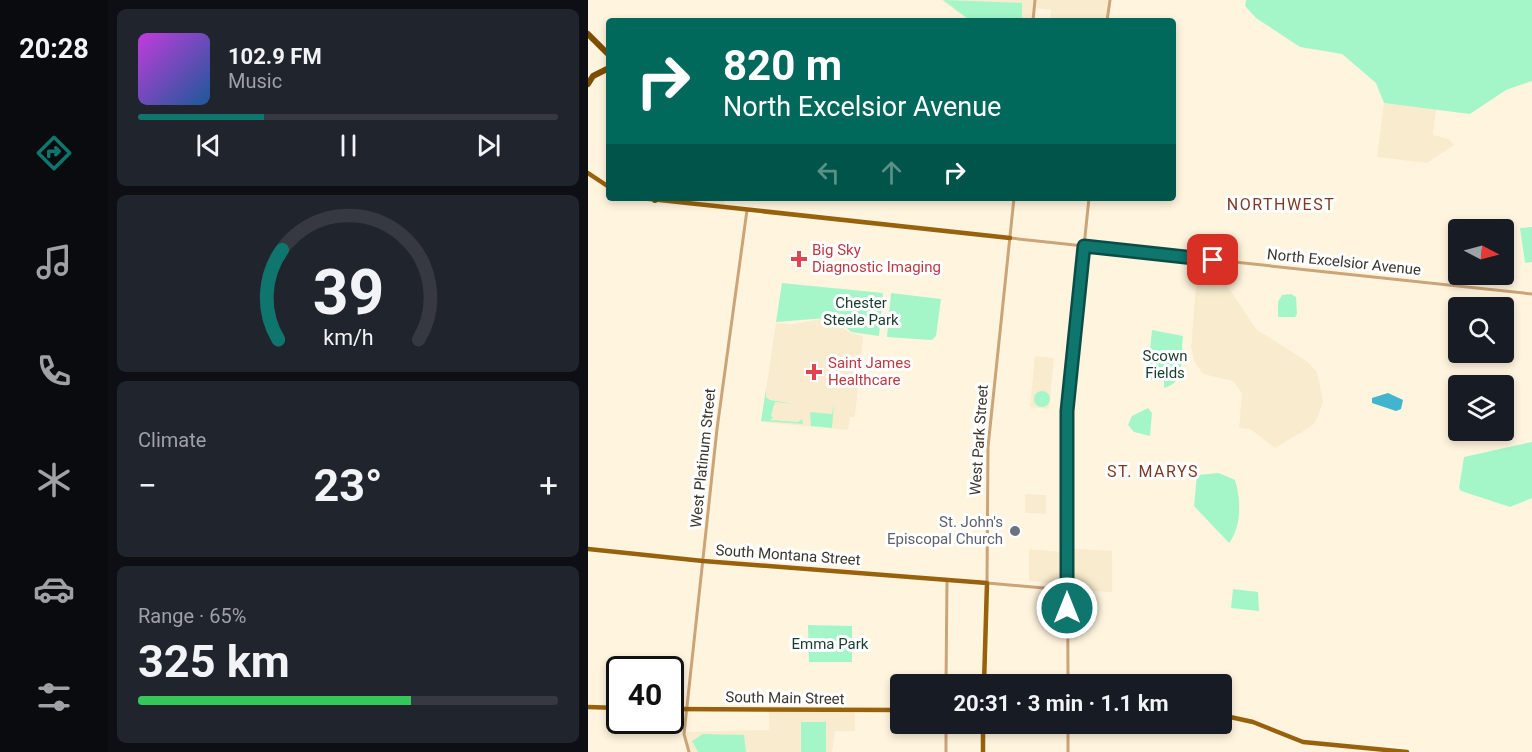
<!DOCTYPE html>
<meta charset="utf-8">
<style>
:root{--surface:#171b24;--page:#20242c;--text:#f1f3f6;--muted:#9ea1a6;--line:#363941;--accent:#0f766e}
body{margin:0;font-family:Roboto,sans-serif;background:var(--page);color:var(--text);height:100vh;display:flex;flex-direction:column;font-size:22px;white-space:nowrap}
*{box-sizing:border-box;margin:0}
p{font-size:20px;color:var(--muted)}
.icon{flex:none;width:33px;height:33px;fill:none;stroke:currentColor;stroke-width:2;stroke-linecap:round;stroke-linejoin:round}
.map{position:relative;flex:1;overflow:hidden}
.sheet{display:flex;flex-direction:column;gap:9px;padding:9px;background:#0d0f14;width:480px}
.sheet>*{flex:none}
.banner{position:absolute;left:18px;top:18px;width:570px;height:183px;border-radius:6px;box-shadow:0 3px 9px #0003;background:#00695c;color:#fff;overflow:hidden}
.needle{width:39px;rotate:96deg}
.buttons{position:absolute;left:860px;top:219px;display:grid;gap:12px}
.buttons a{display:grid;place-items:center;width:66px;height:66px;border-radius:6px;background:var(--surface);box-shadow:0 3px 9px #0003;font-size:30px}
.speed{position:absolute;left:18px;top:656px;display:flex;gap:12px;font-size:30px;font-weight:700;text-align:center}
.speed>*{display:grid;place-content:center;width:78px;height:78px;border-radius:50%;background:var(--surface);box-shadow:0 3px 9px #0003;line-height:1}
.speed .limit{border:3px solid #111;border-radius:9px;background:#fff;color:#111}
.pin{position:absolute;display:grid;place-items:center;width:51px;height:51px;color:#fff;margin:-26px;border-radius:12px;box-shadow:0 3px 9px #0006}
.me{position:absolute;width:66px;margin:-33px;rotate:0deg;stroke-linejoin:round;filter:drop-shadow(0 0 4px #0008)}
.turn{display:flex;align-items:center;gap:21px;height:126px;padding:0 18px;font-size:27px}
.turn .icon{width:78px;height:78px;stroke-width:2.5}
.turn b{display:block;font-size:42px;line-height:51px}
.lanes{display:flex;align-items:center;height:57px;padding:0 18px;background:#0003;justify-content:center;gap:30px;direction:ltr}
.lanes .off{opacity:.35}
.big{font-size:45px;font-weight:700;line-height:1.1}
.sheet .tile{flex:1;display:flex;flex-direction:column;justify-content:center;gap:9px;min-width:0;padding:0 21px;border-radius:9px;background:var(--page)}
.sheet .dial{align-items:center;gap:0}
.dial svg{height:156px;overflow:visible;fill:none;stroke:var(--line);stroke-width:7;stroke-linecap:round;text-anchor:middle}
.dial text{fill:var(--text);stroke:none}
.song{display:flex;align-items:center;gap:18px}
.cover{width:72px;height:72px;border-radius:9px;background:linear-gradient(135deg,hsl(290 70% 55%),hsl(210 70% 35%))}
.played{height:6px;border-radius:3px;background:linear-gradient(90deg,var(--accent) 30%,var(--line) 30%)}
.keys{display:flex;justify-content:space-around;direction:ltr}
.heat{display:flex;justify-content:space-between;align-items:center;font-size:33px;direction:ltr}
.charge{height:9px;border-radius:4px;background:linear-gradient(90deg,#34c759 65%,var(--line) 0)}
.trip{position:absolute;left:302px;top:674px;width:342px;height:60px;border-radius:6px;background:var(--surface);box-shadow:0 3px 9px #0003;font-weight:700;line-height:60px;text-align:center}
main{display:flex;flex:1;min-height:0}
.tab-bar{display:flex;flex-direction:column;width:108px;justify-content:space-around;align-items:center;background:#090b0e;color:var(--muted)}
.tab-bar .icon{width:42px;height:42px}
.tab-bar .selected{color:var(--accent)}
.tab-bar b{font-size:27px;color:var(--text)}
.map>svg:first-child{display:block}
.built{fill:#f9ecce}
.green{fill:#a4f6c9}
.water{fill:#41b5cd}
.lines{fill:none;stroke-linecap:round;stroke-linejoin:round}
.minor{stroke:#cba478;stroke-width:3}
.major{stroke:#98610c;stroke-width:4.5}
.highway{stroke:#7d4d02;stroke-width:6}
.route-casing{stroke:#0a4d48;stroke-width:15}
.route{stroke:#0f766e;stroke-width:10}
.health-dot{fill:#e0444e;stroke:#fff;stroke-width:2}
.worship-dot{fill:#6b7280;stroke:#fff;stroke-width:2}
.labels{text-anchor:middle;stroke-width:6;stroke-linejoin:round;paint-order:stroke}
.health-label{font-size:15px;fill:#be3a42;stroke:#fff;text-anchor:start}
.street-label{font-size:15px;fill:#3a362d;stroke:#fff}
.park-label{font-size:15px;fill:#183d2b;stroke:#fff}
.worship-label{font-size:15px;fill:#5b616d;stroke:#fff;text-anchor:end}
.neighbourhood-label{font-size:16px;letter-spacing:1.5px;fill:#7d3924;stroke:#fff}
</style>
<main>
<nav class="tab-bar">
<b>20:28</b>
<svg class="icon selected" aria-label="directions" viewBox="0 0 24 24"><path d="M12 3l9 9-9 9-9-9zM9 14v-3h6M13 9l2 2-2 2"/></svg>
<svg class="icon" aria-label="music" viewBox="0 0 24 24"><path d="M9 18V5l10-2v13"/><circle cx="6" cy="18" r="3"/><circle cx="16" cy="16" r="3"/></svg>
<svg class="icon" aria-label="phone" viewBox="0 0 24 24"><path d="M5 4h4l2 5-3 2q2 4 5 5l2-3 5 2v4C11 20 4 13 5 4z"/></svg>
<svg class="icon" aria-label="climate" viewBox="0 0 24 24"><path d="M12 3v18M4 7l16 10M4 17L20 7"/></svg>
<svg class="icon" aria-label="car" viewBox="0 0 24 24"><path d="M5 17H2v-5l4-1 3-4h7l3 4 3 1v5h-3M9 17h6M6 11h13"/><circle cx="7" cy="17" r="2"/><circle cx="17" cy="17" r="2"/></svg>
<svg class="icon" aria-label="filters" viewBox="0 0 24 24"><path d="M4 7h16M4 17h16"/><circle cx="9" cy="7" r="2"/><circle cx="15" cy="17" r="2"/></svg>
</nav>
<section class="sheet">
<div class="tile">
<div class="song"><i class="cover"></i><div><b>102.9 FM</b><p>Music</p></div></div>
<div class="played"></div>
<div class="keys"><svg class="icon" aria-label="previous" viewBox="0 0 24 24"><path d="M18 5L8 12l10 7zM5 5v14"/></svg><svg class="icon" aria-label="pause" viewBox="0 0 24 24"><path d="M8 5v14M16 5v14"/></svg><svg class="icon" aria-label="next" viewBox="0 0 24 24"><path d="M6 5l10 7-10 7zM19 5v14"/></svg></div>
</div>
<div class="tile dial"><svg viewBox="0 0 100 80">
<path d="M14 69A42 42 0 1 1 86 69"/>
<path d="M14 69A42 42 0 0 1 16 23" stroke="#0f766e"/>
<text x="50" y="56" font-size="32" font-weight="700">39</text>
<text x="50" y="72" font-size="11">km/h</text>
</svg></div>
<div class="tile"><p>Climate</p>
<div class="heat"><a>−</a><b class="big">23°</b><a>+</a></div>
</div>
<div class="tile"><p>Range · 65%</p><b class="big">325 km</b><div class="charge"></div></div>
</section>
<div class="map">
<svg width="944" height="752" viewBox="0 0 944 752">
<rect width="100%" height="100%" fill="#fff5df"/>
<g class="built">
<path d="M353 0H522L519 21H462L463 10 447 8 445 21H382Z"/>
<path d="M796 103 848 109 845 135 861 139 866 145 839 163 789 157Z"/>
<path d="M81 198H137L136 205Z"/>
<path d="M610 262 624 263 668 329 720 362 729 372 735 402 729 419 724 426 687 448 662 429 651 428 654 393 645 381 615 374 606 361 603 347Z"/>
<path d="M233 319 242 320 263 333 275 336 267 417H262L260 430 173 422 188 323 205 324Z"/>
<path d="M447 356 466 358 461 409 442 407Z"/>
<path d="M437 494 458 495V514L437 513Z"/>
<path d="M479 548 524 551V592L478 590Z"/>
<path d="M441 549 475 552V584L441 581Z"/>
<path d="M181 709 267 710V731H247L244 752H102L96 732 181 730Z"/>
</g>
<g class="green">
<path d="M355 0 434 3V21H383Z"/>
<path d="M658 0H944V81L918 90 882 114 796 103 788 83 754 54 712 47 668 18 657 6Z"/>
<path d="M944 227V262L937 263 932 228Z"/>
<path d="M194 283 295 293 291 336 263 332 258 327 239 318 188 322Z"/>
<path d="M303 293 353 299 348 336 344 340 299 337Z"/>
<path d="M703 294 708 297 709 314 707 317H690V302L694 295Z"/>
<path d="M564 330 595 336C592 354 599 383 576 388V381L559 379Z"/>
<path d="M178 389V397L182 400 206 404 187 402 183 415 185 418 182 420 210 422 214 419 215 424 173 421Z"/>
<circle cx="454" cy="399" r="8"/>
<path d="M246 404 244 428 223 426 222 412 244 414Z"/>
<path d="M560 408 564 413 562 436 546 432 540 425 544 416Z"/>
<path d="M944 442V498L922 507 873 491 871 488 876 457Z"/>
<path d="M631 473 647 480C653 499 654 526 641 543L606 506 609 475Z"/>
<path d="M645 589 670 592 671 611 643 608Z"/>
<path d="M220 625 264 626V662H221Z"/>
<rect x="213" y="722" width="25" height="30"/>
<path d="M115 734 156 735 158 752H110L104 741Z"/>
</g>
<path class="water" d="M800 393 815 400 813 409 808 411 784 403V398Z"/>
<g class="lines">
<g class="minor">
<path d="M445 21 447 0"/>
<path d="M519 21 522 0"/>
<path d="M426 198 400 447 399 583 478 590"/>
<path d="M422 238 944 294"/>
<path d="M358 684 359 580"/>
<path d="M480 684 479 411 501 198"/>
<path d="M480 723V752"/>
<path d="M101 752 96 734 129 429 159 210"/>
<path d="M358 752V723"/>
</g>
<g class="major">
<path d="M0 173 21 187"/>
<path d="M53 198 422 238"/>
<path d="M0 549 115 561 399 583 396 684"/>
<path d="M0 707 32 708"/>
<path d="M82 709 312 710"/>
<path d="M633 715 665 722 715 742 819 752"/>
<path d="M395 752V723"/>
</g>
<g class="highway">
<path d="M0 34 21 55"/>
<path d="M0 84 5 76 21 68"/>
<path d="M67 198V200"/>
</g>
</g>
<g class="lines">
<defs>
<path id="route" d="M479 608V411L496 246 625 260"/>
</defs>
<use href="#route" class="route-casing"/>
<use href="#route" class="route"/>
</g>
<g class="health-dot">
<path d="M208 250h6v6h6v6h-6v6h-6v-6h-6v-6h6z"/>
<path d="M223 363h6v6h6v6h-6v6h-6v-6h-6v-6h6z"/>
</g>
<circle class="worship-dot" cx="427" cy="531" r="6"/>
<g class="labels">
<g class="health-label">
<text x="224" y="255">Big Sky<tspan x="224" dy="17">Diagnostic Imaging</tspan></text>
<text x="240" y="368">Saint James<tspan x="240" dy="17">Healthcare</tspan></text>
</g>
<g class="street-label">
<text transform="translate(756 262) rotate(6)" y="5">North Excelsior Avenue</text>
<text transform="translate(391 440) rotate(-86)" y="5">West Park Street</text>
<text transform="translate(115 458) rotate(-84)" y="5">West Platinum Street</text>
<text transform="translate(200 555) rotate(4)" y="5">South Montana Street</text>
<text transform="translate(197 698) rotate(1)" y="5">South Main Street</text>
</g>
<g class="park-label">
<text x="273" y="308">Chester<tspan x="273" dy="17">Steele Park</tspan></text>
<text x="577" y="361">Scown<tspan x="577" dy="17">Fields</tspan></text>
<text x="242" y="649">Emma Park</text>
</g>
<g class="worship-label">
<text x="415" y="527">St. John's<tspan x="415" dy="17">Episcopal Church</tspan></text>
</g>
<g class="neighbourhood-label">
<text x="693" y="210">NORTHWEST</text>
<text x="565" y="477">ST. MARYS</text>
</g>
</g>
</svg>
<div class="buttons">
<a><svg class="needle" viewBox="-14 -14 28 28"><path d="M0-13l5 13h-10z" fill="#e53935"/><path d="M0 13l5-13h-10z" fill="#9ea1a6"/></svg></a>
<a><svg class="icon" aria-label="search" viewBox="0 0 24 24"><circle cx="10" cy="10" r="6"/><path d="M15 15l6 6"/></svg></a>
<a><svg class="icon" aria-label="layers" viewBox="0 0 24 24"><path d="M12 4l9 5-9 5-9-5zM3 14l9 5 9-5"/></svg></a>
</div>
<div class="speed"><div class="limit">40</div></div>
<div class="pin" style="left:625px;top:260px;background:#d93025"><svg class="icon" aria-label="arrive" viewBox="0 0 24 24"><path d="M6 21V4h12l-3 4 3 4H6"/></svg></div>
<svg class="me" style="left:479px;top:608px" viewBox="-20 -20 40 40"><circle r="17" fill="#0f766e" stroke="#fff" stroke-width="3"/><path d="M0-11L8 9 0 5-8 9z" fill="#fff"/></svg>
<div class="trip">20:31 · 3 min · 1.1 km</div>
<div class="banner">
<div class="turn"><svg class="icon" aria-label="right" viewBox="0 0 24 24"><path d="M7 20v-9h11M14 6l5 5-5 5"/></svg><div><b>820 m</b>North Excelsior Avenue</div></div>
<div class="lanes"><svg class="icon off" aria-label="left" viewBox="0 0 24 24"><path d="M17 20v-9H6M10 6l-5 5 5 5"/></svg><svg class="icon off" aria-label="ahead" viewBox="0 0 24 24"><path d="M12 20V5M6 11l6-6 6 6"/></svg><svg class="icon" aria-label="right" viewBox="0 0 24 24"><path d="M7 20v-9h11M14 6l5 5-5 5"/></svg></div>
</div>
</div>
</main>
